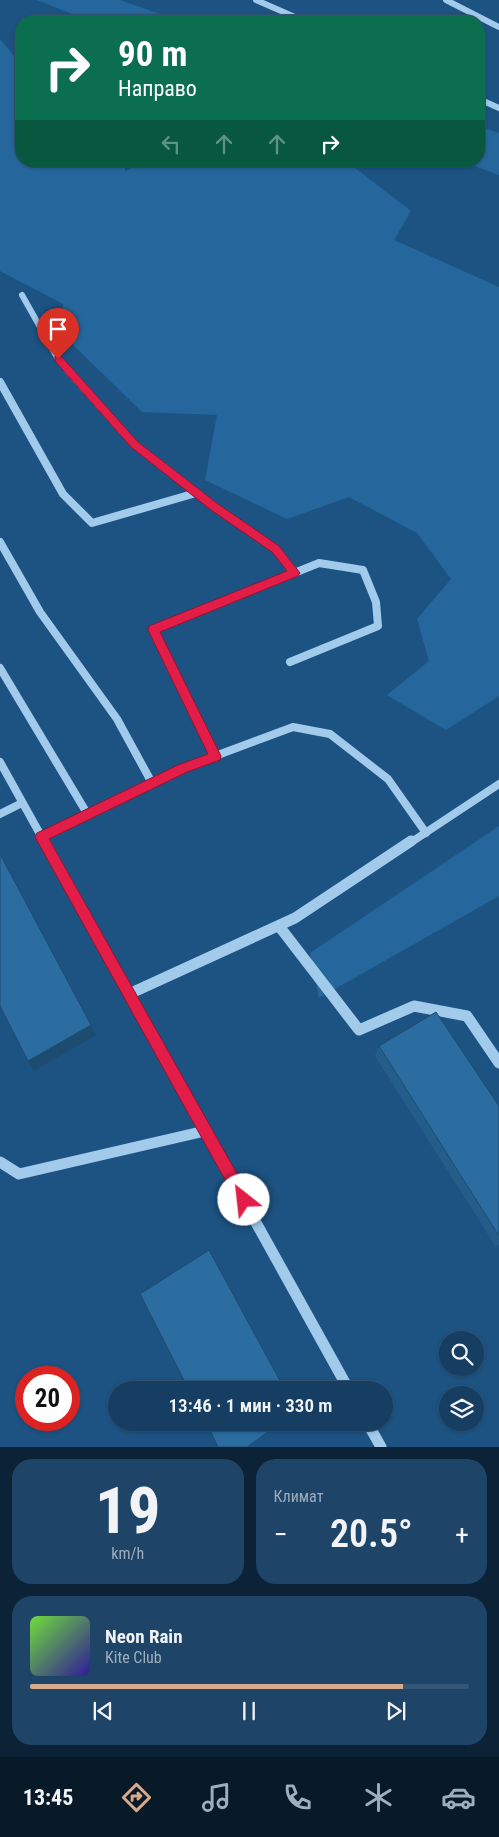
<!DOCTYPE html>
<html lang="ru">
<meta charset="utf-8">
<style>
:root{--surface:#153e62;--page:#1e4568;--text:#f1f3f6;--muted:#9daebe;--line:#345777;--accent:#d6ab8b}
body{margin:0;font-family:"Roboto Condensed",sans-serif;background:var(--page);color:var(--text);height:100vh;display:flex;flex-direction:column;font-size:19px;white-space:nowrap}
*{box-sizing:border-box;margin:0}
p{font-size:16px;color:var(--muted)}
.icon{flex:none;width:28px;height:28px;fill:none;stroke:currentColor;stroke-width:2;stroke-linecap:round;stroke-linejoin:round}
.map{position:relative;height:1447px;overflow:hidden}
.side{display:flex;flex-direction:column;gap:12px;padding:12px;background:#0c2236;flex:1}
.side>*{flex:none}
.hud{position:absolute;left:15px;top:15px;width:470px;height:152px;border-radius:20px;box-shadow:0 1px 4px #0004,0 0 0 1px var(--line);background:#0b6e4f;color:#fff;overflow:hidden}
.tools{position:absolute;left:439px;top:1331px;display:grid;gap:10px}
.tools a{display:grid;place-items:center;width:45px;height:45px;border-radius:50%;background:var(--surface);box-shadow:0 1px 4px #0004,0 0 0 1px var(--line);font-size:25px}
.speed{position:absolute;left:15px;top:1366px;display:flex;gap:10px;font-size:25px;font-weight:700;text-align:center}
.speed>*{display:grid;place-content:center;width:65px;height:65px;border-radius:50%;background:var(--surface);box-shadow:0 1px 4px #0004,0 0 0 1px var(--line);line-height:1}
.speed .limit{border:8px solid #d22;background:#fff;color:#111}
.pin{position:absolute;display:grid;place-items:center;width:42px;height:42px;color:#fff;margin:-51px -21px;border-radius:50% 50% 50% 0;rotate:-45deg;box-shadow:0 0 5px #0007}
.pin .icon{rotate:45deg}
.me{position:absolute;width:55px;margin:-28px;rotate:331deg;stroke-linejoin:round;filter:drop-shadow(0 0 4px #0008)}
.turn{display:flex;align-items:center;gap:18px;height:105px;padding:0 20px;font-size:22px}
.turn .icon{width:65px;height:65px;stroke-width:2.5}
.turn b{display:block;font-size:35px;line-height:42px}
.lanes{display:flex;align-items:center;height:48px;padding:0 20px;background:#0003;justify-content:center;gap:25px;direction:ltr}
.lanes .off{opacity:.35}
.big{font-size:38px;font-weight:600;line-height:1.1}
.side .card{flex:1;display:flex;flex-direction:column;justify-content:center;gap:8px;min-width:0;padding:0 18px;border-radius:20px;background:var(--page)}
.side .dial{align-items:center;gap:0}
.dial b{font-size:65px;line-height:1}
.song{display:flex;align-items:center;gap:15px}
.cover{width:60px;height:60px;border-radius:8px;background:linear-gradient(135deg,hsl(100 70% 55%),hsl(250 70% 35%))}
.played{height:5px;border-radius:2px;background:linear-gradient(90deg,var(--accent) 85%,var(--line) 85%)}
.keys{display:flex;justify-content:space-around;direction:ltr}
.heat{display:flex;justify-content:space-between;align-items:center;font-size:28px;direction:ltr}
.side .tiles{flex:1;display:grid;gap:12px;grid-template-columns:1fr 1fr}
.card:last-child{grid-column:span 2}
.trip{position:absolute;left:108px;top:1381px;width:285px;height:50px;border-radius:25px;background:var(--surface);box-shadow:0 1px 4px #0004,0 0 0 1px var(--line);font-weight:600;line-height:50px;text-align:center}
.menu{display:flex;height:80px;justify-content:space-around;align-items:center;background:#081927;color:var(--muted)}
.menu .icon{width:35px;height:35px}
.menu .current{color:var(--accent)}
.menu b{font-size:22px;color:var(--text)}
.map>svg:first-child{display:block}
.green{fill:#25679c}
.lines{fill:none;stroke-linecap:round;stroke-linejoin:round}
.minor-far2{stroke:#a2caea;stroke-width:6}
.minor-far1{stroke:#a2caea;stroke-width:8}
.minor{stroke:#a2caea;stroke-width:11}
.wall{fill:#255d8a}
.shaded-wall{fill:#1e4c71}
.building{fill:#2b6ca1;stroke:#1e4c71}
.route{fill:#e11d48;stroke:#92132f}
</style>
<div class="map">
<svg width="499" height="1447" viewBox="0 0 499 1447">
<rect width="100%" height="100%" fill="#1c5383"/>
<g class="green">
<path d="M37 0H120L180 21H90Z"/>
<path d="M0 39 21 64V161H125V171L148 161H346L411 211 394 240 499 287V696L446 730 387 695 429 661 417 619 451 579 417 533 349 497 287 519 205 480 217 415 142 412 63 335V304L0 271Z"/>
<path d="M479 126 499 133V175L461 161H479Z"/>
<path d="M499 826V896L319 998 310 953Z"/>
</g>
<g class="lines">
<g class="minor-far2">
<path d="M256 0 304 21"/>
<path d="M446 0 499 27"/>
<path d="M479 99 499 108"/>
<path d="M22 295 58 359 68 370"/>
</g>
<g class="minor-far1">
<path d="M67 369 134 444 215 507 276 549 295 573"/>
<path d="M0 382 63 494 92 523 196 493"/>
<path d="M0 542 40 612 117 719 152 783"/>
<path d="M0 668 88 815"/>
<path d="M215 756 153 630 319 563 363 570 376 602 378 626 290 662"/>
<path d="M0 762 45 843"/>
<path d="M0 814 22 803"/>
<path d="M41 837 183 768 293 727 330 734 388 779 426 833"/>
<path d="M410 843 499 784"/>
</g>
<g class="minor">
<path d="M44 841 349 1390"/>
<path d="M279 926 359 1030 414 1006 467 1016 499 1063"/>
<path d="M129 994 295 918 411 841"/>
<path d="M0 1162 19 1174 205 1131"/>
<path d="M367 1422 381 1447"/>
</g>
</g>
<path class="wall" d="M379 1046 499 1106V1245L496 1247 375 1056Z"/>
<path class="shaded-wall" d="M91 1025 96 1035 34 1071 28 1061Z"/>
<g class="building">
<path d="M0 854 91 1025 28 1061 0 1006Z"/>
<path d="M436 1012 499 1106V1236L379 1046Z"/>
<path d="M209 1250 285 1390H189L140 1294Z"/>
<path d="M206 1422H282L247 1447H218Z"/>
</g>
<path class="route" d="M58 355 61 356 138 442 218 504 279 546 300 573 298 576 160 632 221 756 220 760 187 772 49 839 249 1195 251 1200 249 1205 244 1207 239 1205 35 837 37 833 178 765 208 754 148 630 149 626 287 571 272 552 211 510 131 447 55 361V356Z"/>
</svg>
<div class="tools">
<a><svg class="icon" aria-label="search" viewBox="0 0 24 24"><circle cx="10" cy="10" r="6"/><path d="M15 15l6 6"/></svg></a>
<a><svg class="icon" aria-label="layers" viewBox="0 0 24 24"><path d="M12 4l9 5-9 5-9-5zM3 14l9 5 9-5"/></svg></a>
</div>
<div class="speed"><div class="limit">20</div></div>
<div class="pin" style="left:58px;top:359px;background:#d93025"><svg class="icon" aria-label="arrive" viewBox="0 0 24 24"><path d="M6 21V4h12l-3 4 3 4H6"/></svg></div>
<svg class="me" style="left:244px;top:1200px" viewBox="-20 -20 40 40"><circle r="19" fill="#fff"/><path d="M0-13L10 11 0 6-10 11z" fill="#e11d48"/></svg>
<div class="trip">13:46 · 1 мин · 330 m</div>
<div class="hud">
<div class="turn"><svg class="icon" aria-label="right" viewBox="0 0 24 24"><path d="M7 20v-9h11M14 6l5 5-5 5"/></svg><div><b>90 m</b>Направо</div></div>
<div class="lanes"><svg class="icon off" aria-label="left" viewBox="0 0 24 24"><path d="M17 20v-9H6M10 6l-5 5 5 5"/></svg><svg class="icon off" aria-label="ahead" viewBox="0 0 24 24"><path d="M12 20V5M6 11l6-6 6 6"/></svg><svg class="icon off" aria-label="ahead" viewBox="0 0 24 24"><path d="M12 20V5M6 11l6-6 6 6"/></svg><svg class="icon" aria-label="right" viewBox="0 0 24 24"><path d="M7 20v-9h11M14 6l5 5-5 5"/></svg></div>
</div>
</div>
<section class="side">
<div class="tiles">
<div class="card dial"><b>19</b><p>km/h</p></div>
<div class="card"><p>Климат</p>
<div class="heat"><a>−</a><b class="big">20.5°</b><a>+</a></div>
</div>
<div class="card">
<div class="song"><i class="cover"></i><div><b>Neon Rain</b><p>Kite Club</p></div></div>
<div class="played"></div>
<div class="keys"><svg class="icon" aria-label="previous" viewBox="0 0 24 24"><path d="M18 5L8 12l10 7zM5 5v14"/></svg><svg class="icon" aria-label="pause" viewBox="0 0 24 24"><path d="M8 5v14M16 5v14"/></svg><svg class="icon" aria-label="next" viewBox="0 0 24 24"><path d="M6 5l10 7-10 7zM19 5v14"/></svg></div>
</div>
</div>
</section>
<nav class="menu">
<b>13:45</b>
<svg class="icon current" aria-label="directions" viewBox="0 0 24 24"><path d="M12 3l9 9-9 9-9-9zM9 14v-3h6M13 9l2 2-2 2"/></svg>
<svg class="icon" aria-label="music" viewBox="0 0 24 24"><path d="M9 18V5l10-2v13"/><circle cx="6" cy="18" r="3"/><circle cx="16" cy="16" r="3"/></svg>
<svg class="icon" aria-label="phone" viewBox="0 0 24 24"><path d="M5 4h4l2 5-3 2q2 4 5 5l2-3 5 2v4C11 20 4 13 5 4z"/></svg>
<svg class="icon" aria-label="climate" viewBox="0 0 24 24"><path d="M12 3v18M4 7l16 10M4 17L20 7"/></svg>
<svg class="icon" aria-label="car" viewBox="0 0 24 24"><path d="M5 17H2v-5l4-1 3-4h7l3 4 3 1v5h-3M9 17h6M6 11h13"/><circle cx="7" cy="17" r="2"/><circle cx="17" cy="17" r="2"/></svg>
</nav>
